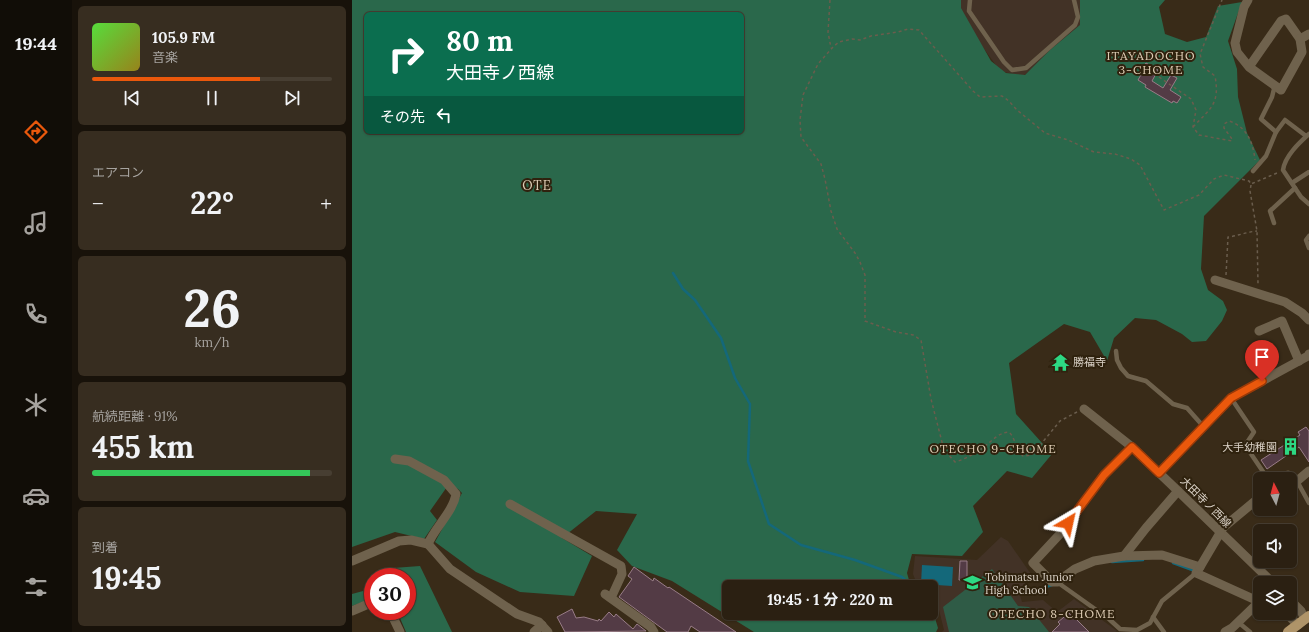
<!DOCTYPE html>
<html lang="ja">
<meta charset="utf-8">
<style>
:root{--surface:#2b2012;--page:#372d20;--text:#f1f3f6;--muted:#a6a39f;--line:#473e32;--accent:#ea580c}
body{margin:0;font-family:Lora,"Noto Sans JP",serif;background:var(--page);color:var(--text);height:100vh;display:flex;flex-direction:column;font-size:15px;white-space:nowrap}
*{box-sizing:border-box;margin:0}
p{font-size:13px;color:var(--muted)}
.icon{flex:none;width:22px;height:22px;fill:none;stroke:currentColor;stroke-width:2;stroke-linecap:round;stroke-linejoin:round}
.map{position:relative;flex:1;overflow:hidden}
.sheet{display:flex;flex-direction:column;gap:6px;padding:6px;background:#18120a;width:280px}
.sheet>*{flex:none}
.guide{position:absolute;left:12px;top:12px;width:380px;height:122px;border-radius:6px;box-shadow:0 1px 3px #0004,0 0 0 1px var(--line);background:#0b6e4f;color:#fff;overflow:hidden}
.needle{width:26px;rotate:354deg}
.fabs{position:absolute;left:901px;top:472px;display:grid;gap:8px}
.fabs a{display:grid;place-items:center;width:44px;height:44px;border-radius:6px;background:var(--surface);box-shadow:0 1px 3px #0004,0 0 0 1px var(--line);font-size:20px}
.speed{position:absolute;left:12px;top:568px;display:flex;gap:8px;font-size:20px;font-weight:700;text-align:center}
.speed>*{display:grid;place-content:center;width:52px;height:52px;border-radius:50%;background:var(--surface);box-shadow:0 1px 3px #0004,0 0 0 1px var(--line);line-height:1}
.speed .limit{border:6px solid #d22;background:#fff;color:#111}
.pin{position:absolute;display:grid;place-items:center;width:34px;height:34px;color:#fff;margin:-41px -17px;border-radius:50% 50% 50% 0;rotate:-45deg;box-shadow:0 0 4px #0007}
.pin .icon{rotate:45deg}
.me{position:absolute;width:44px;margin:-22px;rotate:36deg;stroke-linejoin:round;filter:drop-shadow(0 0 3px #0008)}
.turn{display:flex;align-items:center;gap:14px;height:84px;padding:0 16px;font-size:18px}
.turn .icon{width:52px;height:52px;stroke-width:2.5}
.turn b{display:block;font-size:28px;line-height:34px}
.then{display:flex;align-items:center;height:38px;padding:0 16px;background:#0003;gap:8px;font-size:15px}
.big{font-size:30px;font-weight:700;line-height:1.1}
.sheet .card{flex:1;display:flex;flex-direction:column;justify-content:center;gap:6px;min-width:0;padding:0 14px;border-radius:6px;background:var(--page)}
.sheet .dial{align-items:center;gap:0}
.dial b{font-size:52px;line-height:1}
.song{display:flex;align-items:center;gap:12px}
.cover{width:48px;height:48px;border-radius:6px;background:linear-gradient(135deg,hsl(110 70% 55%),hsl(50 70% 35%))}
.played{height:4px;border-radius:2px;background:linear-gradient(90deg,var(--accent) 70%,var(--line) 70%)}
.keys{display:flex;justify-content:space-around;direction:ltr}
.heat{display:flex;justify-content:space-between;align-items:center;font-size:22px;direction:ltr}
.charge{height:6px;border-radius:3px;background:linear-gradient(90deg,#34c759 91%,var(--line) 0)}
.trip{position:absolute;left:370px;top:580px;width:216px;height:40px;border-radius:6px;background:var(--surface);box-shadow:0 1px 3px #0004,0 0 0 1px var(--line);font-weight:700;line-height:40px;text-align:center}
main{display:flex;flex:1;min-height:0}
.dock{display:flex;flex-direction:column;width:72px;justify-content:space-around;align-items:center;background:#110d07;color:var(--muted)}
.dock .icon{width:28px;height:28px}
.dock .current{color:var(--accent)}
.dock b{font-size:18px;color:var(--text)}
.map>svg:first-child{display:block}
.education{fill:#423226}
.green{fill:#2f5b46}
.forest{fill:#2a684b;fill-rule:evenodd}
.water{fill:#14687a}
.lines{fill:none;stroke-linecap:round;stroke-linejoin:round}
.stream{stroke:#14687a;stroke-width:2.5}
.building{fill:#533b45;stroke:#987c87}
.path{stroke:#6a5d4d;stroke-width:1.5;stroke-dasharray:3 3;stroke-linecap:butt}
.lane{stroke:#6f624d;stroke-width:4.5}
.street{stroke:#6f624d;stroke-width:9}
.primary{stroke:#af9469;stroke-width:10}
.route-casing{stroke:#983908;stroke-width:10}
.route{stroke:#ea580c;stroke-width:7}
.labels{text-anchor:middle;stroke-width:4;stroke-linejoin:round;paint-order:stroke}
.poi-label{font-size:11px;fill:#dad1c6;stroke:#2f220e;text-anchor:start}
.street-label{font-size:11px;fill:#dad1c6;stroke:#2f220e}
.neighbourhood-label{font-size:12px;letter-spacing:1px;fill:#ddccb4;stroke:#2f220e}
.quarter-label{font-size:13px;letter-spacing:1px;fill:#ddccb4;stroke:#2f220e}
</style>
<main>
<nav class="dock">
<b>19:44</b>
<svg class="icon current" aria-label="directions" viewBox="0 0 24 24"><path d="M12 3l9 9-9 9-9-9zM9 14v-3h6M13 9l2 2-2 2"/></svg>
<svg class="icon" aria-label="music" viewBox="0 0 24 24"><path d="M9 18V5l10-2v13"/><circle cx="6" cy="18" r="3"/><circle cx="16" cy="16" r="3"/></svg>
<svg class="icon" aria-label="phone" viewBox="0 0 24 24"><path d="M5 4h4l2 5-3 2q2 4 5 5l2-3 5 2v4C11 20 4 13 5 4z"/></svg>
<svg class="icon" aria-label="climate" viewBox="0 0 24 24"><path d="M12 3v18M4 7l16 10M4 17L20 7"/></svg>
<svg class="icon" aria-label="car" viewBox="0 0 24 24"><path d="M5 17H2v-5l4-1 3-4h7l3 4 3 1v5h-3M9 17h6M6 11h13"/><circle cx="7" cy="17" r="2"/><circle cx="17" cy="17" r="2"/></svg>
<svg class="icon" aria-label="filters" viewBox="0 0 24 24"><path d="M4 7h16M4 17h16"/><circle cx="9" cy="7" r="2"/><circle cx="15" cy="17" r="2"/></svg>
</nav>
<section class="sheet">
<div class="card">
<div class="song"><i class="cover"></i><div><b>105.9 FM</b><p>音楽</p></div></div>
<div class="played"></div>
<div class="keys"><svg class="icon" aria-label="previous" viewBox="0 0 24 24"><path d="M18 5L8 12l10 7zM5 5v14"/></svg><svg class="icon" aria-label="pause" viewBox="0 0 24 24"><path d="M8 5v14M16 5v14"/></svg><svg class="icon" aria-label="next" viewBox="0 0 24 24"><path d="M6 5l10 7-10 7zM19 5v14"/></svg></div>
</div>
<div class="card"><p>エアコン</p>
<div class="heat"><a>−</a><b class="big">22°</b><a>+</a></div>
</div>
<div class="card dial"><b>26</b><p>km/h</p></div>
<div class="card"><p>航続距離 · 91%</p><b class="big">455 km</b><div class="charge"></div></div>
<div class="card"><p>到着</p><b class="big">19:45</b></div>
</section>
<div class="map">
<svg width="957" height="632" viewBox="0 0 957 632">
<rect width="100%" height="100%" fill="#392b18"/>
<g class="education">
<path d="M597 0H733L734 27 671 76 648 71Z"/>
<path d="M649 537 656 541 683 580 666 588 670 602 691 600 705 612 722 599 765 631 763 632H590L592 630 585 602 579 598V587H566L561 574 563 556 625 560Z"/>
</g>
<path class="green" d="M640 569 666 606 677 607 697 632H597L591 607Z"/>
<g class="forest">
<path d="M0 0H609V8L639 61 654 73 673 75 698 50 728 25V0H813L807 7 813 34 835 42 854 37 866 6 890 2 876 41 885 69 886 97 895 133 908 160 852 216 849 269 856 290 871 301 875 310 870 321 854 341 840 342 830 334 804 320 783 318 762 338 755 361 738 332 712 324 657 363 664 414 700 454 680 478 655 471 621 506 631 532 610 556 560 554 555 573 559 587H377V613H579V605L586 628 584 632H402L320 581 280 566 265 550 285 514 244 511 210 538 240 556 222 596 168 592 124 572 83 542 110 493 106 489 97 484 78 511 85 520 72 539 43 532 0 547ZM14 14H390V132H14Z"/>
<path d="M68 566 100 632H54L45 611H55V577H35L41 568Z"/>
<path d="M11 591 19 599 0 606V594Z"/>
</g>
<path class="water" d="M570 565 601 567 600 586 569 584Z"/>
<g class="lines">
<g class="stream">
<path d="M321 273 331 289 343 300 369 338 383 378 398 404 396 461 417 524 449 545 503 560 550 577 561 587"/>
<path d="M760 562 791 560"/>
<path d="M821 563 843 571"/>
<path d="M671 592 682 591 700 585"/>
</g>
</g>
<g class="building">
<path d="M794 63 806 70 800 81 811 88 819 75 825 78 818 90 829 97 825 103 821 101 820 103 793 87 794 85 786 80 790 73 788 72Z"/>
<path d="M954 427 957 431V462L947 447 915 469 909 460 948 435 946 432Z"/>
<path d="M608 561H615V580H607Z"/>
<path d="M282 567 301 581 302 578 316 588 317 587 384 632H348L339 626 336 632H315L267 597 280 579 276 576Z"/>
<path d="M220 609 224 618 232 617 246 621 247 619 249 621 257 612 262 617 264 614 281 629 285 624 294 631 213 632 205 617Z"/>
<path d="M717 613 721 618 722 617 737 632H700L708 624 706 622Z"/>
</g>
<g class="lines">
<g class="path">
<path d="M478 0 476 32 479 48"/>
<path d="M807 77 839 99 844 110 841 127 847 135 880 141V139L872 128V124L877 121C895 127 901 142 903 160"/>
<path d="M841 127C859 108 868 104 863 76L851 67 848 54 870 0"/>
<path d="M899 185 898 191 905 231 906 284"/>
<path d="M874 275 876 237C886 236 894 232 905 231"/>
<path d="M725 412 708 421 680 455 671 456C663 449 664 439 657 432 646 433 641 440 632 447 623 453 614 459 603 462L594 452 591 446 579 399 569 340 561 335 544 332 513 321V275L508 262 503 253 485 229 479 211 473 179 469 164 449 137 448 120 451 95 466 64 482 46 487 42 500 39 508 40 519 36 546 32 556 29 567 30 621 91 628 97 650 96 657 101 665 110 693 133 716 140 742 152 763 154 779 159 788 165 812 210 847 195 862 179 872 175 897 181 899 184 925 173"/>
</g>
<g class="lane">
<path d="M618 0 617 11 652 62 660 70 674 68 723 25 726 17 722 0"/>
<path d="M923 85 920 97 909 119 924 132"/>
<path d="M957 134C947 143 933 156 931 170L949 197 957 204"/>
<path d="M901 171 914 156 924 132 933 120 954 136"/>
<path d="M940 183 957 172"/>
<path d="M922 223 918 211 943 188"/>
<path d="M957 236 954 240 957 248"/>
<path d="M764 351 765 360 769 368 776 376 794 381 821 404 835 408 851 426"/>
<path d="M879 398 902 432 894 444 895 448 916 479"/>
<path d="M945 481 957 503"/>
<path d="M705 582 757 619 768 629 785 630 798 623 810 601 844 573"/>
<path d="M801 617 812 632"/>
<path d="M886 622 898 632"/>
</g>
<g class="street">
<path d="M896 0 892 7 883 43 885 52 897 67 929 90 950 52 948 39 934 19 929 21 897 67"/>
<path d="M948 39 957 34"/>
<path d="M863 280 933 302 950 313 957 320"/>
<path d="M907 331 930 321 947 361"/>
<path d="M732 409 780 447 826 491 921 583"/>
<path d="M780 447 752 475 707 535 681 563 700 582H705L723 569 742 561 772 556 810 555 848 567 844 573 908 602"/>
<path d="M43 459 57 461 92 480 104 494C101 512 83 527 76 544"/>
<path d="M807 473 879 398 956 356 957 354"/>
<path d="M929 479 936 475 945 481 957 471"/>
<path d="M158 504 269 566 270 574 259 598"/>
<path d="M867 531 908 497"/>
<path d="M76 544 98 569 165 614 187 622 196 632"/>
<path d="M772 556 794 528 826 491"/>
<path d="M0 561 47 541 59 540 76 544"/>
<path d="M848 567 868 533"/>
<path d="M253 594 299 627 302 632"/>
<path d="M938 600 949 611 953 619"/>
<path d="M0 611 21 602"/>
<path d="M38 611 48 632"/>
<path d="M932 613 938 617 946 625"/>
<path d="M182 632 190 625"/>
<path d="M873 632 880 628 907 602"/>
</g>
<path class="primary" d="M936 632 957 616"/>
</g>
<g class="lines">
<defs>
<path id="route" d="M716 523 752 475 780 447 807 473 879 398 910 381"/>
</defs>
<use href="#route" class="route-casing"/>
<use href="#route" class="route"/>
</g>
<defs>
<symbol id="temple-bare" viewBox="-9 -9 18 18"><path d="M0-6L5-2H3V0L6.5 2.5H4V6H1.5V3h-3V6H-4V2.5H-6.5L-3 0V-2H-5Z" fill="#2dd883" stroke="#2f220e" stroke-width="2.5" paint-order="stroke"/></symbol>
<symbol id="building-bare" viewBox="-9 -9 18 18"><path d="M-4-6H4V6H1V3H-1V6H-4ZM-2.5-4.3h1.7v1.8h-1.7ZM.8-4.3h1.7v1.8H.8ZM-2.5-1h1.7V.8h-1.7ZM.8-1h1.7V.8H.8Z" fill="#2dd883" stroke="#2f220e" stroke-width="2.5" paint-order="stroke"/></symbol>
<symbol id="school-bare" viewBox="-9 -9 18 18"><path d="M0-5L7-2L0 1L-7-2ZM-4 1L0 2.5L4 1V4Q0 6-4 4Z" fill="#2dd883" stroke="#2f220e" stroke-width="2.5" paint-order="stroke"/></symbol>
</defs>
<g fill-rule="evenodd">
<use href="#temple-bare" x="696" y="350" width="25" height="25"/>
<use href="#building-bare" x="926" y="434" width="25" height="25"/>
<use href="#school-bare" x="608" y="570" width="25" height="25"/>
</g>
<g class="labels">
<g class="poi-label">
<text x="721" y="366">勝福寺</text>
<text x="925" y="451" text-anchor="end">大手幼稚園</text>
<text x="633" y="581">Tobimatsu Junior<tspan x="633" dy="13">High School</tspan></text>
</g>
<g class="street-label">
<text transform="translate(854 502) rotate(45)" y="4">大田寺ノ西線</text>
</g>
<g class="neighbourhood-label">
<text x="799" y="60">ITAYADOCHO<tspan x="799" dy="14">3-CHOME</tspan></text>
<text x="641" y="453">OTECHO 9-CHOME</text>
<text x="700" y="618">OTECHO 8-CHOME</text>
</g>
<g class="quarter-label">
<text x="185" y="190">OTE</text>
</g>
</g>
</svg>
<div class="fabs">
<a><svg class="needle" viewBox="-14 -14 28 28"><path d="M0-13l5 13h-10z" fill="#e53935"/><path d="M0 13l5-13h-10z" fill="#a6a39f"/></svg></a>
<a><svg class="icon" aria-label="sound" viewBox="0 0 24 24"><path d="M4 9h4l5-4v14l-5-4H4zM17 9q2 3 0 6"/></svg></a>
<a><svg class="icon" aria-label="layers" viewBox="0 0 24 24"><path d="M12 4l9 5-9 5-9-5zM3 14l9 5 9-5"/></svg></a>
</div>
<div class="speed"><div class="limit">30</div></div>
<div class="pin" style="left:910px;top:381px;background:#d93025"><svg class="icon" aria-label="arrive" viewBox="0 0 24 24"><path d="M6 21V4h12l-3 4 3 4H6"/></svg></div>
<svg class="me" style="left:716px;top:523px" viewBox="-20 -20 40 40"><path d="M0-17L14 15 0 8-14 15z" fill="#ea580c" stroke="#fff" stroke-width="4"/></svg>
<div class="trip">19:45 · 1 分 · 220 m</div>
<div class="guide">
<div class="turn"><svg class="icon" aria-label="right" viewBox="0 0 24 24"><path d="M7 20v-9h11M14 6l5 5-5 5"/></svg><div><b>80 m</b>大田寺ノ西線</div></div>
<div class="then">その先<svg class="icon" aria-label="left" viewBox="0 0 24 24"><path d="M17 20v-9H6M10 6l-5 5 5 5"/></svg></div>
</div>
</div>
</main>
